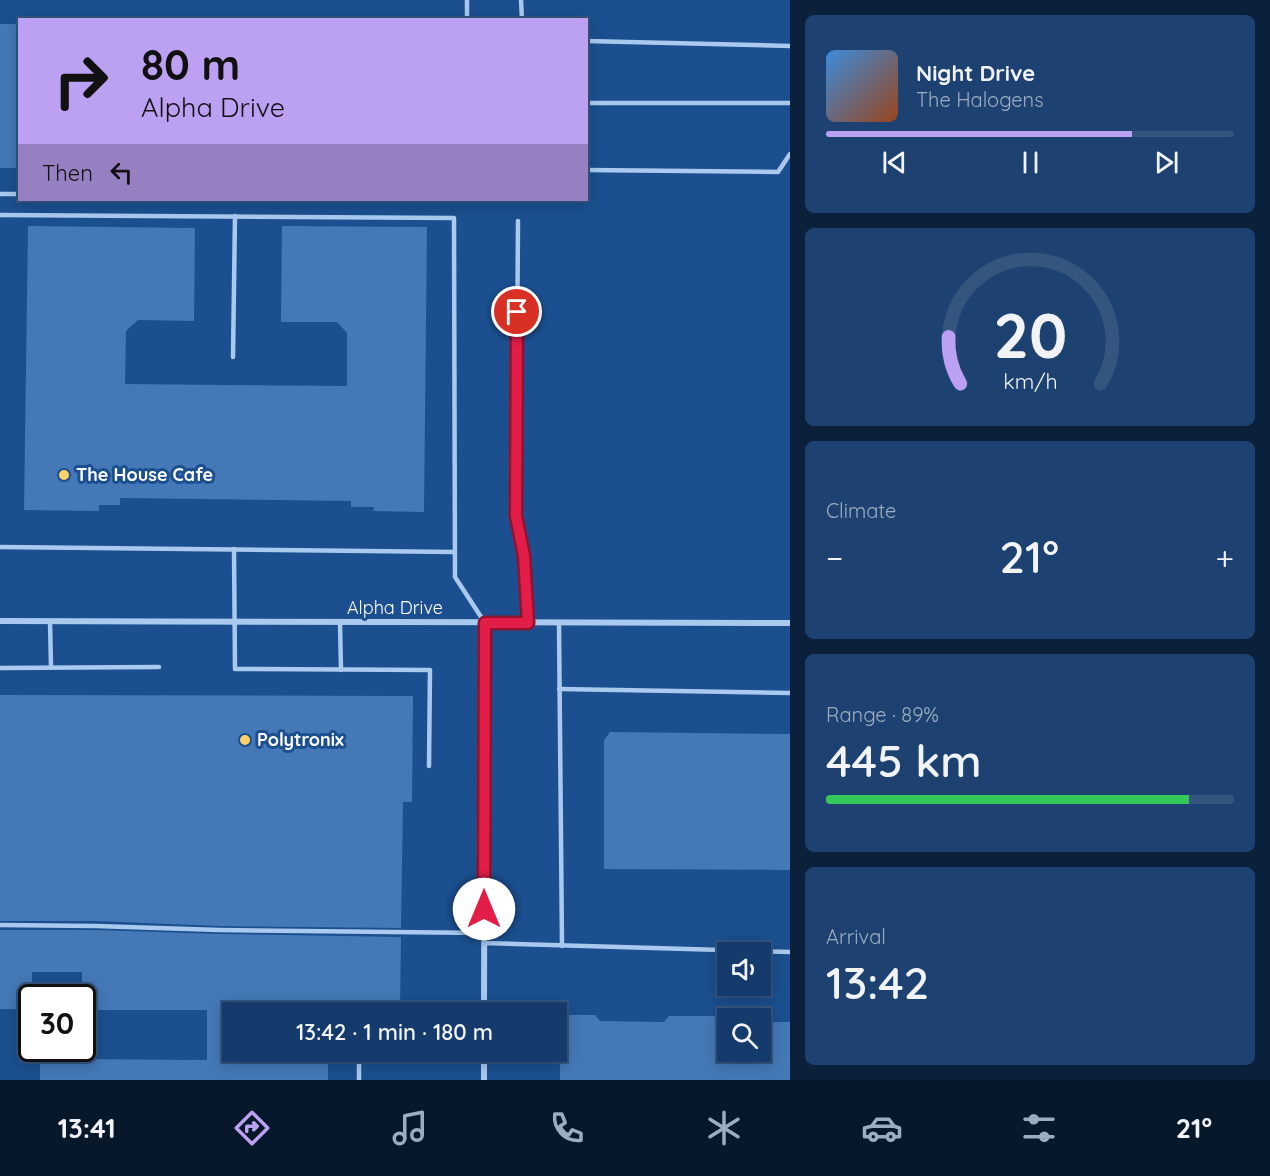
<!DOCTYPE html>
<meta charset="utf-8">
<style>
:root{--surface:#143b6b;--page:#1d4271;--text:#f1f3f6;--muted:#9dadc1;--line:#33557e;--accent:#bca0f2}
body{margin:0;font-family:Quicksand,sans-serif;background:var(--page);color:var(--text);height:100vh;display:flex;flex-direction:column;font-size:22px;white-space:nowrap}
*{box-sizing:border-box;margin:0}
p{font-size:20px;color:var(--muted)}
.icon{flex:none;width:33px;height:33px;fill:none;stroke:currentColor;stroke-width:2;stroke-linecap:round;stroke-linejoin:round}
.map{position:relative;flex:1;overflow:hidden}
.side{display:flex;flex-direction:column;gap:15px;padding:15px;background:#0b203b;width:480px}
.side>*{flex:none}
.guide{position:absolute;left:18px;top:18px;width:570px;height:183px;border-radius:0px;box-shadow:0 3px 15px #0003,0 0 0 2px var(--line);background:#bca0f2;color:#111;overflow:hidden}
.buttons{position:absolute;left:717px;top:942px;display:grid;gap:12px}
.buttons a{display:grid;place-items:center;width:54px;height:54px;border-radius:0px;background:var(--surface);box-shadow:0 3px 15px #0003,0 0 0 2px var(--line);font-size:30px}
.speed{position:absolute;left:18px;top:984px;display:flex;gap:12px;font-size:30px;font-weight:700;text-align:center}
.speed>*{display:grid;place-content:center;width:78px;height:78px;border-radius:50%;background:var(--surface);box-shadow:0 3px 15px #0003,0 0 0 2px var(--line);line-height:1}
.speed .limit{border:3px solid #111;border-radius:9px;background:#fff;color:#111}
.pin{position:absolute;display:grid;place-items:center;width:51px;height:51px;color:#fff;margin:-26px;border:3px solid #fff;border-radius:50%;box-shadow:0 2px 6px #0007}
.me{position:absolute;width:66px;margin:-33px;rotate:0deg;stroke-linejoin:round;filter:drop-shadow(0 0 4px #0008)}
.turn{display:flex;align-items:center;gap:21px;height:126px;padding:0 24px;font-size:27px}
.turn .icon{width:78px;height:78px;stroke-width:2.5}
.turn b{display:block;font-size:42px;line-height:51px}
.then{display:flex;align-items:center;height:57px;padding:0 24px;background:#0003;gap:12px;font-size:22px}
.big{font-size:45px;font-weight:600;line-height:1.1}
.side .widget{flex:1;display:flex;flex-direction:column;justify-content:center;gap:9px;min-width:0;padding:0 21px;border-radius:9px;background:var(--page)}
.side .dial{align-items:center;gap:0}
.dial svg{height:156px;overflow:visible;fill:none;stroke:var(--line);stroke-width:7;stroke-linecap:round;text-anchor:middle}
.dial text{fill:var(--text);stroke:none}
.song{display:flex;align-items:center;gap:18px}
.cover{width:72px;height:72px;border-radius:9px;background:linear-gradient(135deg,hsl(210 70% 55%),hsl(20 70% 35%))}
.played{height:6px;border-radius:3px;background:linear-gradient(90deg,var(--accent) 75%,var(--line) 75%)}
.keys{display:flex;justify-content:space-around;direction:ltr}
.heat{display:flex;justify-content:space-between;align-items:center;font-size:33px;direction:ltr}
.charge{height:9px;border-radius:4px;background:linear-gradient(90deg,#34c759 89%,var(--line) 0)}
.trip{position:absolute;left:222px;top:1002px;width:345px;height:60px;border-radius:0px;background:var(--surface);box-shadow:0 3px 15px #0003,0 0 0 2px var(--line);font-weight:600;line-height:60px;text-align:center}
.dock{display:flex;height:96px;justify-content:space-around;align-items:center;background:#08182b;color:var(--muted)}
.dock .icon{width:42px;height:42px}
.dock .current{color:var(--accent)}
.dock b{font-size:27px;color:var(--text)}
main{display:flex;flex:1;min-height:0}
.map>svg:first-child{display:block}
.building{fill:#4478b7}
.lines{fill:none;stroke-linecap:round;stroke-linejoin:round}
.lane{stroke:#a9c9ee;stroke-width:4.5}
.street{stroke:#a9c9ee;stroke-width:6}
.route-casing{stroke:#92132f;stroke-width:15}
.route{stroke:#e11d48;stroke-width:10}
.poi-dot{fill:#ffd166;stroke:#1b4f8f;stroke-width:2}
.labels{text-anchor:middle;stroke-width:6;stroke-linejoin:round;paint-order:stroke}
.poi-label{font-size:18px;font-weight:bold;fill:#fff;stroke:#1b4f8f;text-anchor:start}
.street-label{font-size:18px;fill:#fff;stroke:#1b4f8f}
</style>
<main>
<div class="map">
<svg width="790" height="1080" viewBox="0 0 790 1080">
<rect width="100%" height="100%" fill="#1b4f8f"/>
<g class="building">
<rect x="0" y="24" width="20" height="144"/>
<path d="M28 226 195 228 194 321 138 320 126 331 125 384 347 386V333L337 322H281L282 226 427 227 424 512 373 511 374 507H351V501L120 498V505H99V511L24 510Z"/>
<path d="M0 695 413 696 412 802H403L401 928 219 926 96 921H0Z"/>
<path d="M610 732 790 734V870L604 869V740Z"/>
<path d="M0 930H96L219 934 401 937 400 1010H328V1012H232V1052H328V1080H40V1059H42L43 1048H65V1059L207 1060V1010H82V972H32V1009H0Z"/>
<path d="M565 1015H595L600 1021 664 1022 669 1016H721L728 1022V1052H760V1022H790V1080H560V1021Z"/>
</g>
<g class="lines">
<g class="lane">
<path d="M467 0V20"/>
<path d="M521 0 522 20"/>
<path d="M586 41 790 46"/>
<path d="M586 103H790"/>
<path d="M586 170 778 172 790 154"/>
<path d="M0 194H20"/>
<path d="M0 215 454 218 455 577 485 623"/>
<path d="M518 221 516 516 524 556 528 623"/>
<path d="M233 357 235 216"/>
<path d="M0 547 455 552"/>
<path d="M234 549 235 669 430 670 429 766"/>
<path d="M50 621 51 667"/>
<path d="M340 623 341 670"/>
<path d="M559 623 562 946"/>
<path d="M0 668 159 667"/>
<path d="M559 689 790 693"/>
<path d="M0 925 96 926 219 930 484 933"/>
<path d="M484 943 790 952"/>
<path d="M471 1052H484"/>
<path d="M359 1080V1052"/>
</g>
<g class="street">
<path d="M0 621 790 623"/>
<path d="M484 1012 485 623"/>
<path d="M484 1080V1052"/>
</g>
</g>
<g class="lines">
<defs>
<path id="route" d="M484 909 485 623H528L524 556 516 516 517 312"/>
</defs>
<use href="#route" class="route-casing"/>
<use href="#route" class="route"/>
</g>
<g class="poi-dot">
<circle cx="64" cy="475" r="6"/>
<circle cx="245" cy="740" r="6"/>
</g>
<g class="labels">
<g class="poi-label">
<text x="76" y="481">The House Cafe</text>
<text x="257" y="746">Polytronix</text>
</g>
<g class="street-label">
<text x="395" y="614">Alpha Drive</text>
</g>
</g>
</svg>
<div class="buttons">
<a><svg class="icon" aria-label="sound" viewBox="0 0 24 24"><path d="M4 9h4l5-4v14l-5-4H4zM17 9q2 3 0 6"/></svg></a>
<a><svg class="icon" aria-label="search" viewBox="0 0 24 24"><circle cx="10" cy="10" r="6"/><path d="M15 15l6 6"/></svg></a>
</div>
<div class="speed"><div class="limit">30</div></div>
<div class="pin" style="left:517px;top:312px;background:#d93025"><svg class="icon" aria-label="arrive" viewBox="0 0 24 24"><path d="M6 21V4h12l-3 4 3 4H6"/></svg></div>
<svg class="me" style="left:484px;top:909px" viewBox="-20 -20 40 40"><circle r="19" fill="#fff"/><path d="M0-13L10 11 0 6-10 11z" fill="#e11d48"/></svg>
<div class="trip">13:42 · 1 min · 180 m</div>
<div class="guide">
<div class="turn"><svg class="icon" aria-label="right" viewBox="0 0 24 24"><path d="M7 20v-9h11M14 6l5 5-5 5"/></svg><div><b>80 m</b>Alpha Drive</div></div>
<div class="then">Then<svg class="icon" aria-label="left" viewBox="0 0 24 24"><path d="M17 20v-9H6M10 6l-5 5 5 5"/></svg></div>
</div>
</div>
<section class="side">
<div class="widget">
<div class="song"><i class="cover"></i><div><b>Night Drive</b><p>The Halogens</p></div></div>
<div class="played"></div>
<div class="keys"><svg class="icon" aria-label="previous" viewBox="0 0 24 24"><path d="M18 5L8 12l10 7zM5 5v14"/></svg><svg class="icon" aria-label="pause" viewBox="0 0 24 24"><path d="M8 5v14M16 5v14"/></svg><svg class="icon" aria-label="next" viewBox="0 0 24 24"><path d="M6 5l10 7-10 7zM19 5v14"/></svg></div>
</div>
<div class="widget dial"><svg viewBox="0 0 100 80">
<path d="M14 69A42 42 0 1 1 86 69"/>
<path d="M14 69A42 42 0 0 1 8 45" stroke="#bca0f2"/>
<text x="50" y="56" font-size="32" font-weight="700">20</text>
<text x="50" y="72" font-size="11">km/h</text>
</svg></div>
<div class="widget"><p>Climate</p>
<div class="heat"><a>−</a><b class="big">21°</b><a>+</a></div>
</div>
<div class="widget"><p>Range · 89%</p><b class="big">445 km</b><div class="charge"></div></div>
<div class="widget"><p>Arrival</p><b class="big">13:42</b></div>
</section>
</main>
<nav class="dock">
<b>13:41</b>
<svg class="icon current" aria-label="directions" viewBox="0 0 24 24"><path d="M12 3l9 9-9 9-9-9zM9 14v-3h6M13 9l2 2-2 2"/></svg>
<svg class="icon" aria-label="music" viewBox="0 0 24 24"><path d="M9 18V5l10-2v13"/><circle cx="6" cy="18" r="3"/><circle cx="16" cy="16" r="3"/></svg>
<svg class="icon" aria-label="phone" viewBox="0 0 24 24"><path d="M5 4h4l2 5-3 2q2 4 5 5l2-3 5 2v4C11 20 4 13 5 4z"/></svg>
<svg class="icon" aria-label="climate" viewBox="0 0 24 24"><path d="M12 3v18M4 7l16 10M4 17L20 7"/></svg>
<svg class="icon" aria-label="car" viewBox="0 0 24 24"><path d="M5 17H2v-5l4-1 3-4h7l3 4 3 1v5h-3M9 17h6M6 11h13"/><circle cx="7" cy="17" r="2"/><circle cx="17" cy="17" r="2"/></svg>
<svg class="icon" aria-label="filters" viewBox="0 0 24 24"><path d="M4 7h16M4 17h16"/><circle cx="9" cy="7" r="2"/><circle cx="15" cy="17" r="2"/></svg>
<b>21°</b>
</nav>
